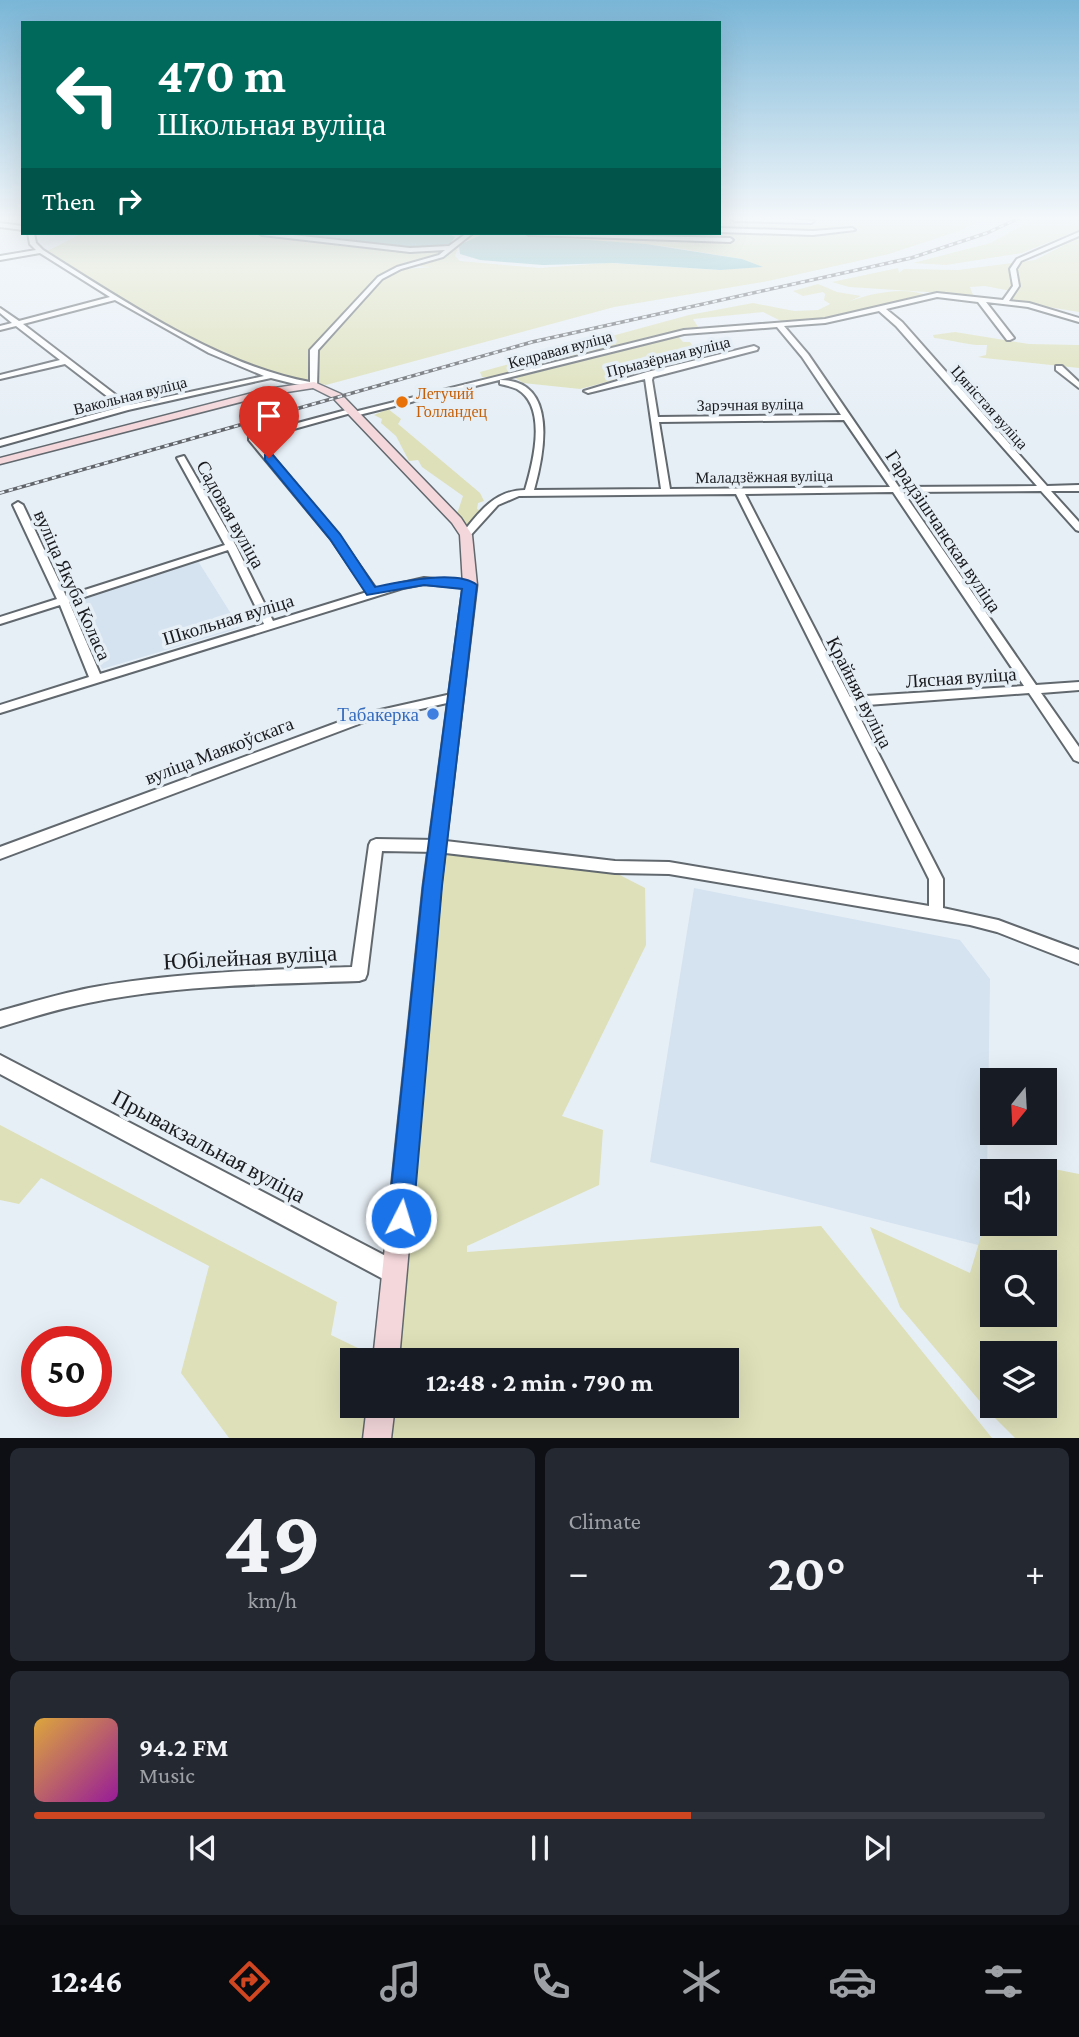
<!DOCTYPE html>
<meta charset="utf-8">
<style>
:root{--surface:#171b24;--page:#242831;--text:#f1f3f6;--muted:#9ea1a6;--line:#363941;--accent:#d04621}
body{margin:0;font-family:"Crimson Pro",serif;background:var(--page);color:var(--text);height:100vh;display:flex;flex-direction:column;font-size:26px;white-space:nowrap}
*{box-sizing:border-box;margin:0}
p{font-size:23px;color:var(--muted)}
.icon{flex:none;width:38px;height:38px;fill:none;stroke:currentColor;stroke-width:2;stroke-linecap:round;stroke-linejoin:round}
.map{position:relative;height:1438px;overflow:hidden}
.panel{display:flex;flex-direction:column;gap:10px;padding:10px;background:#0d0f14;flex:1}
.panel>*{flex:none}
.banner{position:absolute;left:21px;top:21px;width:700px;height:214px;border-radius:0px;box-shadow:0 7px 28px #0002;background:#00695c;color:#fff;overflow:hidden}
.needle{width:46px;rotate:198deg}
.fabs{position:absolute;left:980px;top:1068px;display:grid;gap:14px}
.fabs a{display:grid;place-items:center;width:77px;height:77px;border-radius:0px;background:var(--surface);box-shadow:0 7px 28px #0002;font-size:35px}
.speed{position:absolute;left:21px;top:1326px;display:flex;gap:14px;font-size:35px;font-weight:700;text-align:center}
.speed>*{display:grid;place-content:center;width:91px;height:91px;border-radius:50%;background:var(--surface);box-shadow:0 7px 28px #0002;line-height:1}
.speed .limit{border:10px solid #d22;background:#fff;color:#111}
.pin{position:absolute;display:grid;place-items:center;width:60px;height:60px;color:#fff;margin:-72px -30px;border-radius:50% 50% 50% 0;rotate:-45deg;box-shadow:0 0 7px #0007}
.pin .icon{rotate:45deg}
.me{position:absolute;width:77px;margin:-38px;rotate:5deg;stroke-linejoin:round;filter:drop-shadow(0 0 5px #0008)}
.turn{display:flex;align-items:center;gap:24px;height:147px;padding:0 21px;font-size:32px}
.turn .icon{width:91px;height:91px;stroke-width:2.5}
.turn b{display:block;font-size:49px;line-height:60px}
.then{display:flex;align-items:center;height:66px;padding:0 21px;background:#0003;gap:14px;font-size:26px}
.big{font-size:52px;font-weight:700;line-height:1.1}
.panel .card{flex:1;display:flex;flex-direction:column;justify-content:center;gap:10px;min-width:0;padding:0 24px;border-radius:10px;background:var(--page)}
.panel .dial{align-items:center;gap:0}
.dial b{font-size:91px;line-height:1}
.song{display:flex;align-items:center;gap:21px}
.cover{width:84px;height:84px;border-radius:10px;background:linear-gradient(135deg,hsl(40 70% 55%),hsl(300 70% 35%))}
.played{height:7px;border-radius:4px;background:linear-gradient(90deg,var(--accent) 65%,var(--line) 65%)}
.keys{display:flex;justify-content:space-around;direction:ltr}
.heat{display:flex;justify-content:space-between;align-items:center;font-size:38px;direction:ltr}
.panel .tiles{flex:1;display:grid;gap:10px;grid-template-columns:1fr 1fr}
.card:last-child{grid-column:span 2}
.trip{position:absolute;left:340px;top:1348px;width:399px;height:70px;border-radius:0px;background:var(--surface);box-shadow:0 7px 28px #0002;font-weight:700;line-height:70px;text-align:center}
.dock{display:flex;height:112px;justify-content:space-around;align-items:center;background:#090b0e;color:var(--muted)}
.dock .icon{width:49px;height:49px}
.dock .active{color:var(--accent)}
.dock b{font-size:32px;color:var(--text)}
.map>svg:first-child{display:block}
.built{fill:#d5e3f0}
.green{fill:#dde0b8;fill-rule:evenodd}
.water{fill:#75b9be}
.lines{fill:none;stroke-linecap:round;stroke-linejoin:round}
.minor-casing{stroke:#61686e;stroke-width:4}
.tertiary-casing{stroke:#61686e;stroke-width:4}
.secondary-casing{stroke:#61686e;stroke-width:3}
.minor{fill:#fff;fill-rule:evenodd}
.tertiary{fill:#fff;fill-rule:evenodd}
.secondary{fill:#f4d7db;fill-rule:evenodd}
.rail-casing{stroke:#61656a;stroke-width:3.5}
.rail{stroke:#e7eff6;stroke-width:2;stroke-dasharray:4.5;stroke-linecap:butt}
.route{fill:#1a73e8;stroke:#114b97;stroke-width:2}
.food-dot{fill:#e8710a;stroke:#e7eff6;stroke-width:2.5}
.shop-dot{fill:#3f7fe0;stroke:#e7eff6;stroke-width:2.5}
.labels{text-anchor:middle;stroke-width:7;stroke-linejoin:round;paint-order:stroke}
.far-street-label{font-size:16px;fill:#191b1e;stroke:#e7eff6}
.far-food-label{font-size:16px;fill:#c56008;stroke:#e7eff6;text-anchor:start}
.street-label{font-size:19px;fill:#191b1e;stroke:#e7eff6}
.shop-label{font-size:19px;fill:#366cbe;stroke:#e7eff6;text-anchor:end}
.near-street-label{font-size:23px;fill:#191b1e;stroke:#e7eff6}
</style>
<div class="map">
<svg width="1079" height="1439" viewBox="0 0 1079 1439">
<rect width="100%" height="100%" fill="#e7eff6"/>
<g class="built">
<path d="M198 561 240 628 102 669 71 600Z"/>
<path d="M694 888 960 940 990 979 986 1247 650 1162Z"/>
</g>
<g class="green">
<path d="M719 219H983L959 231 889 254 768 281 614 307 326 385 242 365 131 306 47 251 83 233H249L404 250 448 247 430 258 391 270 433 267 414 266 439 259 459 245 455 256 460 261 539 268 608 263 717 270 762 267 742 259 663 246 517 235 485 234 463 242 473 233H603L622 237 642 233H719Z"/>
<path d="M1034 219H1079V230L1022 253 946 265 913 263 990 243Z"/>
<path d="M1076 239 1079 240V312L1011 301 1016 292 985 286 970 287 973 295 849 287 832 282 898 268 899 273 904 269 958 270 1035 260Z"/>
<path d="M818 284 837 292 861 296 848 302C872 293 904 286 929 296L802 322 785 323 763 312 693 319 698 327 660 334 492 377H482L480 372 689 315 753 303 794 311 818 310 830 304 824 300 825 294 823 292 803 296 793 291Z"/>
<path d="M955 332 1029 344 1079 345V368L984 358 978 357 986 355 987 345C968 346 953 340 934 338L933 335Z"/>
<path d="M678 336 683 342H690L696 351C686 360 670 356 658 355L665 365 658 369 642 366 633 375 580 389 523 383 515 378Z"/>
<path d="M388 409 401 419 398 424 480 493 484 501 478 503 477 509 481 511 467 527 457 514 463 496 422 467 418 460 409 461 396 436 381 423 382 419 374 415Z"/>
<path d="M446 853 614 872 645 888 646 945 562 1116 603 1130 599 1185 467 1246V1252L821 1226 992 1438 390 1439 394 1405H726V1360H398Z"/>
<path d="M0 1125 337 1302 331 1335 364 1351V1360H352V1405H364V1438H229L181 1373 209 1266 41 1178 19 1204 0 1200Z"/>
<path d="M1004 1159 1079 1174V1438H1015L989 1412 900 1307 870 1227 970 1273 992 1199V1223H1045V1171H1001ZM992 1262H1045V1314H992ZM992 1353H1045V1405H992Z"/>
</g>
<g class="water">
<path d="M277 233H445L455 237 450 244 426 247H396Z"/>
<path d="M481 235H517L646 244 742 259 763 267 720 270 613 263 543 265 480 260 460 254 459 245Z"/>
</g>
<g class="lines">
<defs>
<g id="minor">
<path d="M732 219H787L814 221 811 223 735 221Z"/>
<path d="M0 223 23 226V230L0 227Z"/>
<path d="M719 228 813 231 852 228 855 230 813 235 719 232Z"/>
<path d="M1079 232V236L1021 261 1016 269 1019 286 1009 301 1029 303 1079 318V322L1028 307 986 302 1014 338 1010 340H1007L978 302 937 297 886 309 902 322 1047 486 1079 485V491H1051L1079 522V531L1076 530 1041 491 903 492 1036 685 1079 682V690L1041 693 1079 747V762L1074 760 1029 693 854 706 943 879V908L998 920 1079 950V964L997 932 970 925 669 874 615 873 437 852 382 851 367 974 365 979 359 981C268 984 177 985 88 1003 58 1009 29 1018 0 1027V1011C29 1003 59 994 89 988 176 972 264 970 352 967L369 845 371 841 376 839 437 840 615 861 669 862 929 906V879L736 494 519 496 498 505 469 537 466 538 461 535C478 513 495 490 525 490 533 463 548 407 517 389 512 387 505 385 500 384V380C559 380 544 454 534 490L661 489 645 379 588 393 584 391 647 372 754 346 758 348 757 350 653 377 652 380 658 417 841 415 802 357 777 327 684 334 355 416 351 413 258 439 338 535 376 589 424 578 470 582 475 585 470 588 424 584 403 588 0 713V705L89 677 60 605 0 624V617L57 599 13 505 18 502 23 505 66 596 225 545 177 458 184 456 236 546 273 621 367 592 331 539 249 440V436L350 409 354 412 684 330 825 319 937 293 1003 300 1013 286 1010 269 1017 259ZM879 311 896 326 1037 486 899 487 808 354 784 326 825 323ZM844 420 890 487 670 489 659 422ZM893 492 1024 686 850 697 745 494ZM228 550 264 624 100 674 69 602Z"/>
<path d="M28 233H34L36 243 43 250C121 299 219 366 310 382V350L378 277 397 267 439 255 445 250 410 252 262 235 259 233H275L410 248 449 246 467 233H473L443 257 401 269 382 279 318 350 317 387 295 384 271 378 128 410 0 446V440L121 407 65 364 0 379V375L60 360 16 326 0 330V326L12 323 0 313V308L19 321 110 297 40 253 0 260V256L36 250 30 244ZM115 300 209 353 264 376 129 405 23 324Z"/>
<path d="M526 233 730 238 733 240 730 242 529 235Z"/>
<path d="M1056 366H1062L1079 382V388L1056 370Z"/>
<path d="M456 693 460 694 462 697 460 700 364 722 0 859V847L358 715Z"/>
</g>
<path id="tertiary" d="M0 1055 403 1265 406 1273 403 1281 395 1284 387 1281 0 1074Z"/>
<g id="secondary">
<path d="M314 382 341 394 461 518 472 535 477 585 441 886 399 1360H373L423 886 463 585 460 535 452 523 333 398 313 388 268 395 0 464V458L268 389Z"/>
<path d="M367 1405H395L391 1439H363Z"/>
</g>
</defs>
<use href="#minor" class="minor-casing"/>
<use href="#tertiary" class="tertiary-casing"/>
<use href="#secondary" class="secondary-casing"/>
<use href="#minor" class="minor"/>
<use href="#tertiary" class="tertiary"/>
<use href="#secondary" class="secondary"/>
<defs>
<path id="rail" d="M0 493 532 342 911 258 987 233 1017 219"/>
</defs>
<use href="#rail" class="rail-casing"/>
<use href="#rail" class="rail"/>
</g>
<linearGradient id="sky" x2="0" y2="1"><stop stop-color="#7ab6d7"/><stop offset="0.52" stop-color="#f4f8fb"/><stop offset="1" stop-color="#f4f8fb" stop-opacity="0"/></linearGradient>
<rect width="1079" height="420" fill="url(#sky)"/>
<path class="route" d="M265 455H273L340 534 375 587C399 582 457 569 477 585L442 886 413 1218 409 1226 401 1230 392 1226 388 1218 423 886 462 589 424 585 367 595 330 539 265 460Z"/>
<circle class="food-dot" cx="402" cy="402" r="7"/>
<circle class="shop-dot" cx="433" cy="714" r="7"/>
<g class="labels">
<g class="far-street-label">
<text transform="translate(560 349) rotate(-15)" y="6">Кедравая вуліца</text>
<text transform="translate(668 356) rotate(-14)" y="6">Прыазёрная вуліца</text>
<text transform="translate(130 395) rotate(-14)" y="6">Вакольная вуліца</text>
<text transform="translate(750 404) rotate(-1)" y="6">Зарэчная вуліца</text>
<text transform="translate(990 407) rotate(48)" y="6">Цяністая вуліца</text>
<text transform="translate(764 476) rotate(-1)" y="6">Маладзёжная вуліца</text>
</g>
<g class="far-food-label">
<text x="416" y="399">Летучий<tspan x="416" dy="18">Голландец</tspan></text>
</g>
<g class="street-label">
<text transform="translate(231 514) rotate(61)" y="7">Садовая вуліца</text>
<text transform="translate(944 531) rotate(56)" y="7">Гарадзішчанская вуліца</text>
<text transform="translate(73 585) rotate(66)" y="7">вуліца Якуба Коласа</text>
<text transform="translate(228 619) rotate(-17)" y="7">Школьная вуліца</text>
<text transform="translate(961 677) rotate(-4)" y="7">Лясная вуліца</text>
<text transform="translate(860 692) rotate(63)" y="7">Крайняя вуліца</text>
<text transform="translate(219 750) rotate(-21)" y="7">вуліца Маякоўскага</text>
</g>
<g class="shop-label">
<text x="419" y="721">Табакерка</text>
</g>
<g class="near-street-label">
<text transform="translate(250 957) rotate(-3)" y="8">Юбілейная вуліца</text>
<text transform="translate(209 1146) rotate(28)" y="8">Прывакзальная вуліца</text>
</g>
</g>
</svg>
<div class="fabs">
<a><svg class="needle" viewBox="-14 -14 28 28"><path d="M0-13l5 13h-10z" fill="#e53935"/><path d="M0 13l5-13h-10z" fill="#9ea1a6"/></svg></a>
<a><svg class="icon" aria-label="sound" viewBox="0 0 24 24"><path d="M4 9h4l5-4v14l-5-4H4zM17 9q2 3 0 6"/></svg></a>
<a><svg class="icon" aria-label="search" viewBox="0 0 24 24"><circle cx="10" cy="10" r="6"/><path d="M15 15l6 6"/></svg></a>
<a><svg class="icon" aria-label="layers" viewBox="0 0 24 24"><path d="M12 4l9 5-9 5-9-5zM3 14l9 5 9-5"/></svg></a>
</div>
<div class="speed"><div class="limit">50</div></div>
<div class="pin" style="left:269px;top:458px;background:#d93025"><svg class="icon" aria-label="arrive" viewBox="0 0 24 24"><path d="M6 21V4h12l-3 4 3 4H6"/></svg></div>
<svg class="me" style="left:401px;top:1218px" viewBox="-20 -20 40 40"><circle r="17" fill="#1a73e8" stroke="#fff" stroke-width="3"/><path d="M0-11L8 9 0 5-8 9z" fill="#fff"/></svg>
<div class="trip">12:48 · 2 min · 790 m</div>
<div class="banner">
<div class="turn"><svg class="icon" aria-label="left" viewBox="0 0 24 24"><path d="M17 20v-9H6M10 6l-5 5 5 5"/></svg><div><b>470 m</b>Школьная вуліца</div></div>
<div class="then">Then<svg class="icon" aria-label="right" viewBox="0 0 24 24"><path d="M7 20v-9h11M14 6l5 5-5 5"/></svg></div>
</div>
</div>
<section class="panel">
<div class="tiles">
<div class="card dial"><b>49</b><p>km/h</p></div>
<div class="card"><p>Climate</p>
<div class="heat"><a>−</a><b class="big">20°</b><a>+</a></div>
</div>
<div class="card">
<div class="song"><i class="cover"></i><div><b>94.2 FM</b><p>Music</p></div></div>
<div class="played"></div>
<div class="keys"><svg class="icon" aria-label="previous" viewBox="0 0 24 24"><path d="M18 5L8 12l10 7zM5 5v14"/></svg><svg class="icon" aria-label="pause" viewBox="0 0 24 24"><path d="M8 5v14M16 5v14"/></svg><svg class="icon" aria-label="next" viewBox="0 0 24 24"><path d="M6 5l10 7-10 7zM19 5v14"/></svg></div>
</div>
</div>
</section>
<nav class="dock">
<b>12:46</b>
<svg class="icon active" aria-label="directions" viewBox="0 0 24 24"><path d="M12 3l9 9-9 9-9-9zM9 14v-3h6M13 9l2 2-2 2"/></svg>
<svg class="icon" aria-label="music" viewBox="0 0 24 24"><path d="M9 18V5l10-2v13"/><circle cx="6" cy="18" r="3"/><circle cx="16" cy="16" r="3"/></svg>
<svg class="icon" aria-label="phone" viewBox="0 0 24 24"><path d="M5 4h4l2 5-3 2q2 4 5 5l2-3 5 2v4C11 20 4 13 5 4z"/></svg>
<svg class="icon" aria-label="climate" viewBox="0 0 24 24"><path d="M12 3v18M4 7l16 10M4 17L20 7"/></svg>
<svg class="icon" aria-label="car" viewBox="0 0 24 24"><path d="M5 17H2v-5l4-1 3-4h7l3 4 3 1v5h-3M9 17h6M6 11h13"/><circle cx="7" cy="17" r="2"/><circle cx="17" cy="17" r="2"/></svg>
<svg class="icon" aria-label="filters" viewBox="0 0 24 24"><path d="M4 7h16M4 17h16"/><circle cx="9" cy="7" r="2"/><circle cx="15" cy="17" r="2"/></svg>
</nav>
